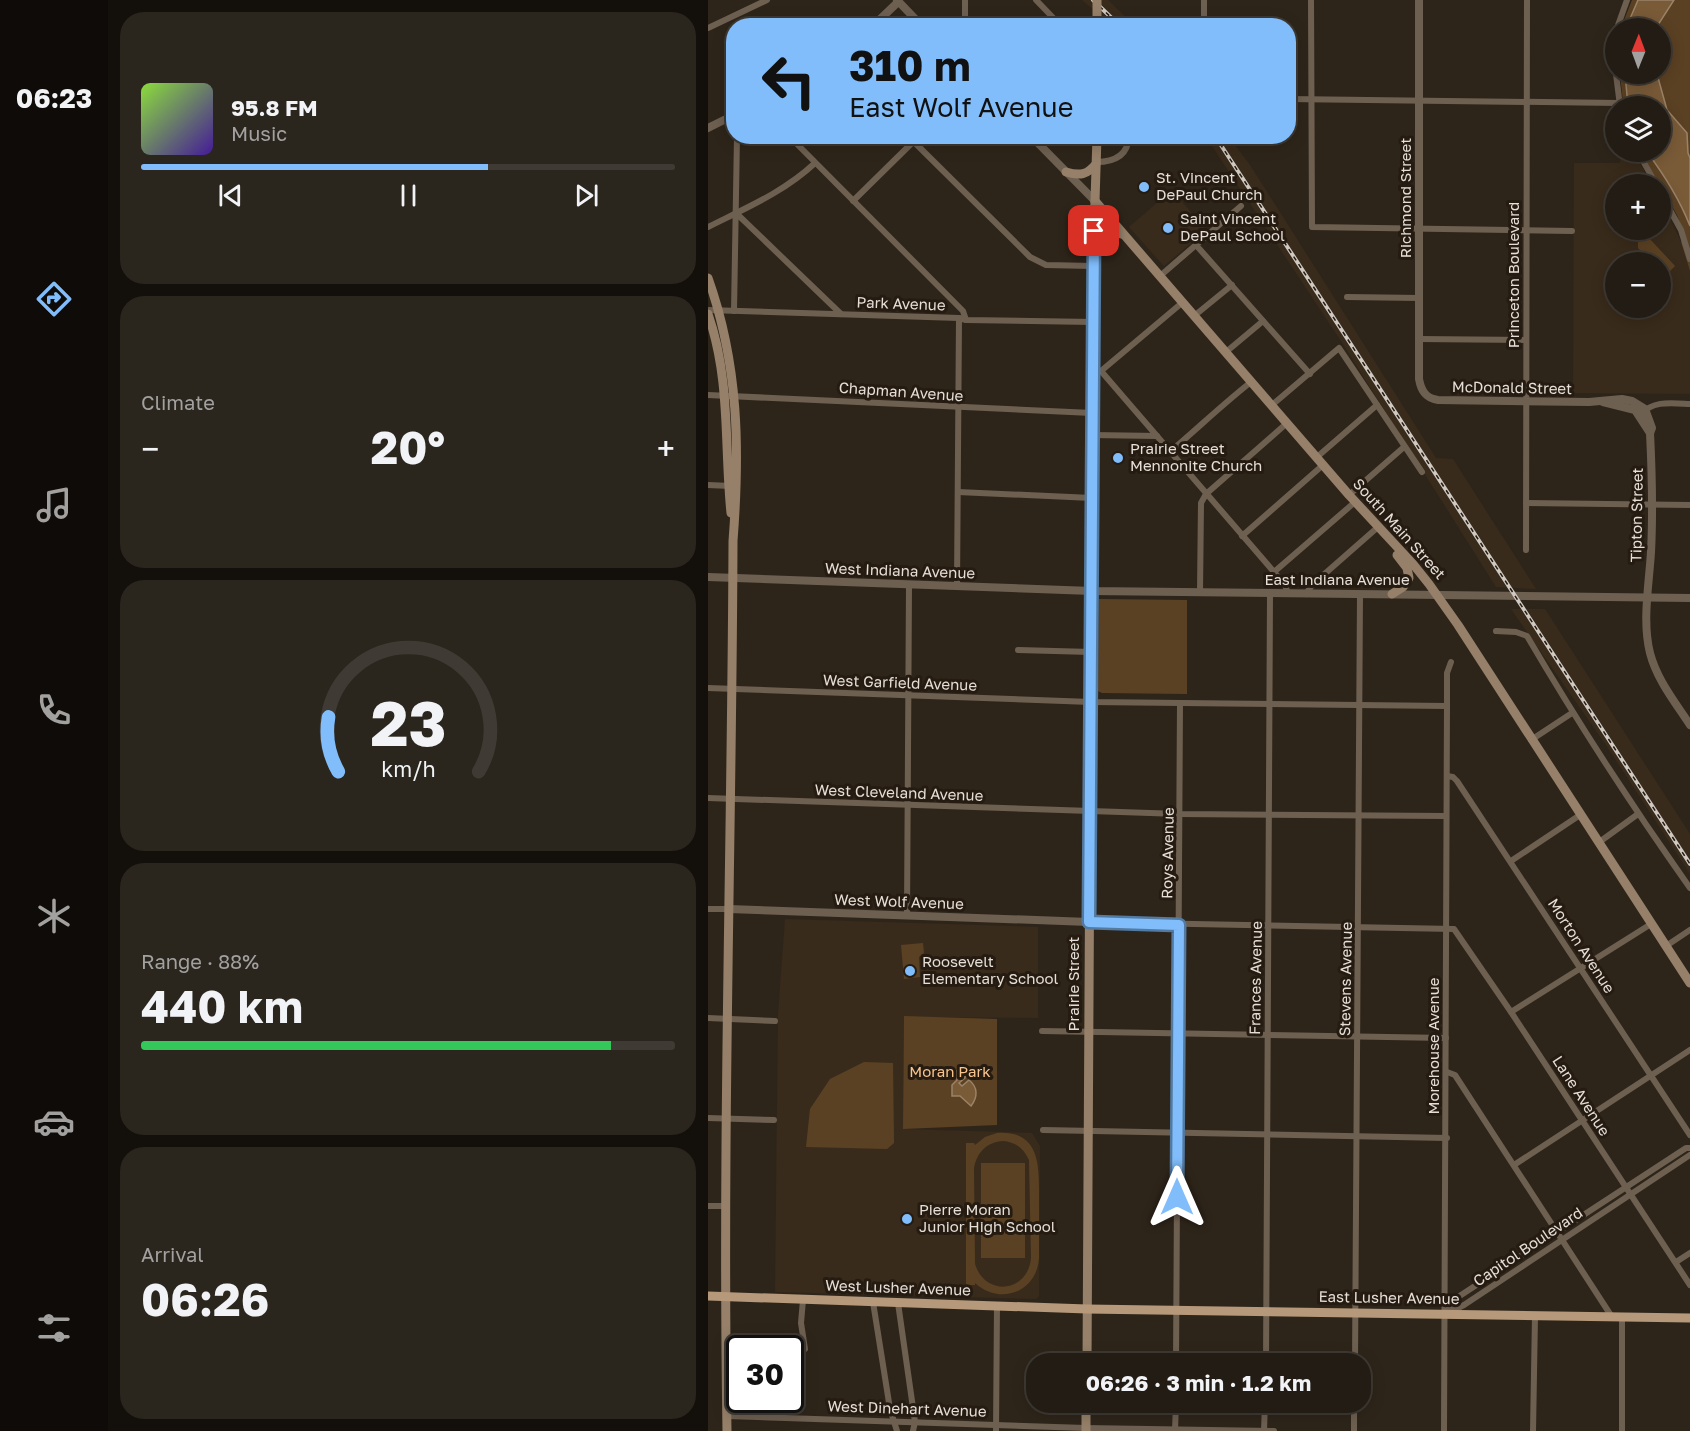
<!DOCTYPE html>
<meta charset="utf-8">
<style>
:root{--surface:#221c14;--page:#2a251d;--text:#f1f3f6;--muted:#a2a1a0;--line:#3f3a34;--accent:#80bdfa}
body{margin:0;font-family:"Golos Text",sans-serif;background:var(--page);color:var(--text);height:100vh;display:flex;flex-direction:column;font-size:22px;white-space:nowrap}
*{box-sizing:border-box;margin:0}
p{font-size:20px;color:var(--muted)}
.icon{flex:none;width:33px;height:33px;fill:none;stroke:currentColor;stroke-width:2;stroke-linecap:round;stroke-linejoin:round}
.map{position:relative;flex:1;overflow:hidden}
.details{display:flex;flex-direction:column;gap:12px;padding:12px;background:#130f0b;width:600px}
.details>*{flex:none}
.hud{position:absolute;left:18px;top:18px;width:570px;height:126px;border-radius:24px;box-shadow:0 3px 15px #0003,0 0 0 2px var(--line);background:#80bdfa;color:#111;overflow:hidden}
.needle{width:39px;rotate:1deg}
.tools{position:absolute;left:897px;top:18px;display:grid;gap:12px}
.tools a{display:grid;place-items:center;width:66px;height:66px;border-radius:50%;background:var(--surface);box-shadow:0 3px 15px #0003,0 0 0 2px var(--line);font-size:30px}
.speed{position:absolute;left:18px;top:1335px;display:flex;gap:12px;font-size:30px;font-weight:700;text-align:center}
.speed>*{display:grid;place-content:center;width:78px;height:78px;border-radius:50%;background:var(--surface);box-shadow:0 3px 15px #0003,0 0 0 2px var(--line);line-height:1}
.speed .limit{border:3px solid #111;border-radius:9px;background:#fff;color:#111}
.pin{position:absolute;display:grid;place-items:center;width:51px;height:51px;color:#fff;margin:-26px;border-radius:12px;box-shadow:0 3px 9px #0006}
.me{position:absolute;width:66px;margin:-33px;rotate:0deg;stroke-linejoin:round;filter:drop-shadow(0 0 4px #0008)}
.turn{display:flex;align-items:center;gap:21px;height:126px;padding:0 24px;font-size:27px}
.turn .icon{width:78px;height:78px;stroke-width:2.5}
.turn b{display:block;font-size:42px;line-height:51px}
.big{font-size:45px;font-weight:700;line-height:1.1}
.details .widget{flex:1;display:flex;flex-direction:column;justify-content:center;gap:9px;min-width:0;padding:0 21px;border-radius:24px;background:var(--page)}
.details .dial{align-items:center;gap:0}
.dial svg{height:156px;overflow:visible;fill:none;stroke:var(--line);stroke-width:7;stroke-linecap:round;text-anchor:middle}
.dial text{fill:var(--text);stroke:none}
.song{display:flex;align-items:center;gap:18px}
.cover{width:72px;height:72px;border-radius:9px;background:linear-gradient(135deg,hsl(90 70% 55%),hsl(260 70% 35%))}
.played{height:6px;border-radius:3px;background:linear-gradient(90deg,var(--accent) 65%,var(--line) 65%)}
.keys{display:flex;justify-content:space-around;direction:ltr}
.heat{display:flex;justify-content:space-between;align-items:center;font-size:33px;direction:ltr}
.charge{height:9px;border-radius:4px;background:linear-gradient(90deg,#34c759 88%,var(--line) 0)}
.trip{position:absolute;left:318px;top:1353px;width:345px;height:60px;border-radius:24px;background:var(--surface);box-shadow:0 3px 15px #0003,0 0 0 2px var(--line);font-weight:700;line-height:60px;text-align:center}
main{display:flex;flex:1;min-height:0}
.dock{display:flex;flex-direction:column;width:108px;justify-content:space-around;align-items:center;background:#0e0b08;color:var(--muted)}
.dock .icon{width:42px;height:42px}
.dock .current{color:var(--accent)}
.dock b{font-size:27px;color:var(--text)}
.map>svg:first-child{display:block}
.built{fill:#392b1b;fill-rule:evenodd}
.green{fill:#5b4123;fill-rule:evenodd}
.water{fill:#7a5b38;stroke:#9a8368;stroke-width:1.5}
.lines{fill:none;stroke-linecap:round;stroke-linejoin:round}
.minor{stroke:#6e6051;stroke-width:6}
.tertiary{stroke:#6e6051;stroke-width:8}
.secondary{stroke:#968069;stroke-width:9}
.primary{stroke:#b6997a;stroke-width:9}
.rail-casing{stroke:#cfc9c1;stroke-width:4}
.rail{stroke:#251b11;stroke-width:1.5;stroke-dasharray:4.5;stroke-linecap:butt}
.secondary-bridge{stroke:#968069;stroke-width:9}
.route-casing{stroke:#537ba2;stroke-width:15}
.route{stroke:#80bdfa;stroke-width:10}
.poi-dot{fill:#80bdfa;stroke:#251b11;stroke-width:2}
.labels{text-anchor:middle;stroke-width:6;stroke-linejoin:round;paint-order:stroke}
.poi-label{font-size:15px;fill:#e5dfd8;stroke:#251b11;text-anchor:start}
.street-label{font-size:15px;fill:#e5dfd8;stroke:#251b11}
.park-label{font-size:15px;fill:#f9c58c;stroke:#251b11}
</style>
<main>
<nav class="dock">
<b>06:23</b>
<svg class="icon current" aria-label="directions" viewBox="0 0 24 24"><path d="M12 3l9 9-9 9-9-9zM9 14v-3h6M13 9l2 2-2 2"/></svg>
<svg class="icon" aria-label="music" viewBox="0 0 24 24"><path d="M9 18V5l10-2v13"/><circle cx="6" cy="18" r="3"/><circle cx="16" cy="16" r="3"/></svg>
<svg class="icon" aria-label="phone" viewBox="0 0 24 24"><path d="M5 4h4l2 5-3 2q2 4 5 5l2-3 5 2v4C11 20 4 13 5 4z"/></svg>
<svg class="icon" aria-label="climate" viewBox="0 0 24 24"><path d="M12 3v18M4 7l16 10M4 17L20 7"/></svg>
<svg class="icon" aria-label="car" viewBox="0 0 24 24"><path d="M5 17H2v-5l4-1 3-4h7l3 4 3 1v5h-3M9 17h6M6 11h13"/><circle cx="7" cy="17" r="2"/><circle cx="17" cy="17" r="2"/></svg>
<svg class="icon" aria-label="filters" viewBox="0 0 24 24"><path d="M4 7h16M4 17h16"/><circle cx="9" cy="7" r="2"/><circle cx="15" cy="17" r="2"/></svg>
</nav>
<section class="details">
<div class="widget">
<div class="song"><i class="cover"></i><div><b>95.8 FM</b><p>Music</p></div></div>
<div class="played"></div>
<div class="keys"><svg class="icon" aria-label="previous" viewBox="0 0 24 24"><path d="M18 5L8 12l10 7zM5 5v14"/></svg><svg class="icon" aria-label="pause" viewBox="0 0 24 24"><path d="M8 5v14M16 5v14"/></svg><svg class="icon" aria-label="next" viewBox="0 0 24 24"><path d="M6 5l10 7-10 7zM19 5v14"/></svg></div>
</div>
<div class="widget"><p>Climate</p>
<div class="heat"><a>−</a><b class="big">20°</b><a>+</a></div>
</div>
<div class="widget dial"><svg viewBox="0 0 100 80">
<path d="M14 69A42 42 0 1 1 86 69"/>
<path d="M14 69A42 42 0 0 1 9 41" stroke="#80bdfa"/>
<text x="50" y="56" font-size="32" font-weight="700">23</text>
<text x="50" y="72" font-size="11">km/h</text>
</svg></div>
<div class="widget"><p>Range · 88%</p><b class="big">440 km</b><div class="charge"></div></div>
<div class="widget"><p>Arrival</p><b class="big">06:26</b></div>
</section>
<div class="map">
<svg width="982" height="1431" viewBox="0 0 982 1431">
<rect width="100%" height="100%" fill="#2e251a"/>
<g class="built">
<path d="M374 0H400L426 25H404Z"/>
<path d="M498 137H521L542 165 728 458 745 459 828 589 788 587 633 341Z"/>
<path d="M913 152H925L944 184H908V230H952L953 200 973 242 982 271V394L865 393 866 163H912ZM908 262H952V308H908Z"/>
<path d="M464 190 498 230 456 266 421 227Z"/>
<path d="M803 609H837L982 834V874L900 748Z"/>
<path d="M77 919 330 927V1018L196 1017 195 1129 324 1133 332 1146 331 1296 328 1299 67 1292 70 1015Z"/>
</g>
<g class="green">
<path d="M924 0H982V271L973 242 978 239 969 215 933 152H952V106H916L915 102 912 74H952V28H913Z"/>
<path d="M935 238H941L967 266 960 273 953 265 952 262 946 258 942 261 930 248V242Z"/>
<path d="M391 599 479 600V694L394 693 390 691Z"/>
<path d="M215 943 216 953 211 957 212 977 196 979 193 945Z"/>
<path d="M196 1016 289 1019V1125L195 1129Z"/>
<path d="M156 1062 185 1063 186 1143 179 1149 98 1147 102 1109 122 1079Z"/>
<path d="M289 1133C334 1130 331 1169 331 1201 331 1220 331 1239 331 1258 329 1292 292 1306 267 1283V1285H258V1143H266L267 1145 277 1137ZM295 1141C308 1142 316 1149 321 1160L323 1258C320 1293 277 1297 267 1264L266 1168C269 1152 279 1142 295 1141Z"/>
<rect x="273" y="1163" width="44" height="95"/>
</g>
<g class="water">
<path d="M930 0H966L948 28H918Z"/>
<path d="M917 74H949L959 110 979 133 980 153 982 158V226C971 198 957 176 939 152H952V106H920Z"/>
<path d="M249 1071H257V1078L251 1083 254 1086 261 1080C270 1087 270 1097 263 1106L252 1096H244V1085L249 1080Z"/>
</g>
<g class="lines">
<g class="minor">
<path d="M328 0 353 26"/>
<path d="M603 0 604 227 864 231"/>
<path d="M257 26V0"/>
<path d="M496 26V0"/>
<path d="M0 28 59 0"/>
<path d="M909 28 919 0"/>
<path d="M908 37V55"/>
<path d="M908 74 912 106"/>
<path d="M580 99 911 103"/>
<path d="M81 136 255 311 258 320"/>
<path d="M200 136 322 257 338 265 385 266"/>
<path d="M930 152 948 184"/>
<path d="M388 162C406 162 420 156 421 136"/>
<path d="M952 192 973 230 982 259"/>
<path d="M145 201 211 136"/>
<path d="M28 213 133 314"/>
<path d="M0 227C38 208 76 192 107 163"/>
<path d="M488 245 602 374"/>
<path d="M452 276 533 206"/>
<path d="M639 297 711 298"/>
<path d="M0 310 251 318 258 320 385 322"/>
<path d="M26 311 29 136"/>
<path d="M486 316 524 285"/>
<path d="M711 339 818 340"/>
<path d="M518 352 555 321"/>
<path d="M384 371H393L566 572 577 585 580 594"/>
<path d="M393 371 475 302"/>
<path d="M0 395 384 413"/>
<path d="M564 405 631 348 714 472"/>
<path d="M932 415C945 400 963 403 982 404"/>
<path d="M384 435 449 436"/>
<path d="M463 451C490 428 515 404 543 382"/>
<path d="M609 457 669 405"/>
<path d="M0 485 23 486"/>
<path d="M250 492 384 498"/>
<path d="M641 495 696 447"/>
<path d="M818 503 982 505"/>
<path d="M534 536 615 465"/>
<path d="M818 550 819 0"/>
<path d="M566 572 647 502"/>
<path d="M249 586 251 318"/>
<path d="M492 592 493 503 498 494 579 423"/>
<path d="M598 594 604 585 670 527"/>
<path d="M788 631 808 632 819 636C870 723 924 806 982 888"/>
<path d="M310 650 383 652"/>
<path d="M0 688 383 702 739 706"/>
<path d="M823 740 864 713"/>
<path d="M739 776 745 777 749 781 982 1135"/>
<path d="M0 798 472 814 738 816"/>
<path d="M890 843 930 814"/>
<path d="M803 861 872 815"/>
<path d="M0 909H21"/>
<path d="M199 916 201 585"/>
<path d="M381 922 746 929 803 1012 982 1285"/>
<path d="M958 946 982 930"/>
<path d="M803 1012 943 924"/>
<path d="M0 1018 67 1021"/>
<path d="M334 1031 738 1038"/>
<path d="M739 1072 747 1075 904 1317"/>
<path d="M0 1118 66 1120"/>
<path d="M335 1130 739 1138"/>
<path d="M806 1165 982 1050"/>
<path d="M0 1206H19"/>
<path d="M968 1262 982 1253"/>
<path d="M95 1300 93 1323 97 1349"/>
<path d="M165 1302 182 1409 189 1431"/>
<path d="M190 1303 207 1422 205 1431"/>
<path d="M738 1313 747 1299 978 1148H982"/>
<path d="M738 1314 756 1305 982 1155"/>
<path d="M468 1364 472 703"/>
<path d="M558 1364 562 593"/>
<path d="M647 1364 652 594"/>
<path d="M19 1416 378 1428 566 1431"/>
<path d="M288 1431 289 1306"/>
<path d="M467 1431 468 1402"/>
<path d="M556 1431 557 1402"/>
<path d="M646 1431V1402"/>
<path d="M736 1431 739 706V673L743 662"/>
<path d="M825 1431 827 1316"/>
<path d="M914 1431V1316"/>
</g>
<g class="tertiary">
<path d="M189 0 214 26"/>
<path d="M711 0V379C713 390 717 398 730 400L881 402 914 399 924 401 937 409 944 428 942 433C944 473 945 513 943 552 941 585 934 621 942 653 949 680 967 702 982 725"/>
<path d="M165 26 190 2"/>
<path d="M0 128 26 115"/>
<path d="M323 136 387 201"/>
<path d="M895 402 927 410 942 433"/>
<path d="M0 577 384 591 982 598"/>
<path d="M21 909 381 922"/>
</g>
<g class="secondary">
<path d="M358 172C372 176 379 175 388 164"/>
<path d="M387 201 641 495 705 564 721 584 750 625 982 983"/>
<path d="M387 244 390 237 399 231 414 234"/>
<path d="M0 278C31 365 32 450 25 541 24 837 14 1134 19 1431"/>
<path d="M0 314C23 380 16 445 23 513"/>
<path d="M684 594 695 587 701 578 699 568 689 555"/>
<path d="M379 1364 385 266 389 136"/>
<path d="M378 1431V1402"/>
</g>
<path class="primary" d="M0 1296 379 1309 982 1318"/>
<defs>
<g id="rail">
<path d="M385 0 412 26"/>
<path d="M507 136 982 864"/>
</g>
</defs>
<use href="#rail" class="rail-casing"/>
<use href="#rail" class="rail"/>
<path class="secondary-bridge" d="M389 26V0"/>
</g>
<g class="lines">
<defs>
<path id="route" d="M386 231 381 922 471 925 469 1197"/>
</defs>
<use href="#route" class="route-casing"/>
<use href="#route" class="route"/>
</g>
<g class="poi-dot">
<circle cx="436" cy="187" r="6"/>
<circle cx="460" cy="228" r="6"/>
<circle cx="410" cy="458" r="6"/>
<circle cx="202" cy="971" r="6"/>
<circle cx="199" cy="1219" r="6"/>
</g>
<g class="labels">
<g class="poi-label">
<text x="448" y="183">St. Vincent<tspan x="448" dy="17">DePaul Church</tspan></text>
<text x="472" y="224">Saint Vincent<tspan x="472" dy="17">DePaul School</tspan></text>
<text x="422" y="454">Prairie Street<tspan x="422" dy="17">Mennonite Church</tspan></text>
<text x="214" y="967">Roosevelt<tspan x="214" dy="17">Elementary School</tspan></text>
<text x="211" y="1215">Pierre Moran<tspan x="211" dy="17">Junior High School</tspan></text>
</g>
<g class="street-label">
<text transform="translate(698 198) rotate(-90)" y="5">Richmond Street</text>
<text transform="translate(806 275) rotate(-90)" y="5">Princeton Boulevard</text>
<text transform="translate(193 304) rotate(2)" y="5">Park Avenue</text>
<text transform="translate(804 388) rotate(1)" y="5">McDonald Street</text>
<text transform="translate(193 392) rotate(4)" y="5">Chapman Avenue</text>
<text transform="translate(929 515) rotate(-89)" y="5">Tipton Street</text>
<text transform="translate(691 529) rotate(48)" y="5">South Main Street</text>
<text transform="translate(192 571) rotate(2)" y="5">West Indiana Avenue</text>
<text x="629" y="585">East Indiana Avenue</text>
<text transform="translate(192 683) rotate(2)" y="5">West Garfield Avenue</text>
<text transform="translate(191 793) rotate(2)" y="5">West Cleveland Avenue</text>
<text transform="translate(460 853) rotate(-89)" y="5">Roys Avenue</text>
<text transform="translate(191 902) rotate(2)" y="5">West Wolf Avenue</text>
<text transform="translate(873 946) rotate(57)" y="5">Morton Avenue</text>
<text transform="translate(548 978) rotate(-89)" y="5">Frances Avenue</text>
<text transform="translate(638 979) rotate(-89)" y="5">Stevens Avenue</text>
<text transform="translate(366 984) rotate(-90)" y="5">Prairie Street</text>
<text transform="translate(726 1046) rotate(-90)" y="5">Morehouse Avenue</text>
<text transform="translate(873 1096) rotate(57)" y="5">Lane Avenue</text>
<text transform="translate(820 1247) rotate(-34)" y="5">Capitol Boulevard</text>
<text transform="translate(190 1288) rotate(2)" y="5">West Lusher Avenue</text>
<text transform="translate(681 1298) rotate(1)" y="5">East Lusher Avenue</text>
<text transform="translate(199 1409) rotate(2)" y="5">West Dinehart Avenue</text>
</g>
<g class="park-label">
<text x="242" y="1077">Moran Park</text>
</g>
</g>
</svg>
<div class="tools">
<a><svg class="needle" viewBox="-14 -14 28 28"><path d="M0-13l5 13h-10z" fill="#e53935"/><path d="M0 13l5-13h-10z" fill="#a2a1a0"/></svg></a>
<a><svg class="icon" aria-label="layers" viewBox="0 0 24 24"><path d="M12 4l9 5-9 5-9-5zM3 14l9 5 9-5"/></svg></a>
<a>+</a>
<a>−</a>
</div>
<div class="speed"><div class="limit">30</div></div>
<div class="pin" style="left:386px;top:231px;background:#d93025"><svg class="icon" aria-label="arrive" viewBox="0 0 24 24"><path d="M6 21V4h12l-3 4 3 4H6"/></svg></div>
<svg class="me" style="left:469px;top:1197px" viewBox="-20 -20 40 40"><path d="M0-17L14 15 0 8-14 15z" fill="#80bdfa" stroke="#fff" stroke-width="4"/></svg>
<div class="trip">06:26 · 3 min · 1.2 km</div>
<div class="hud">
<div class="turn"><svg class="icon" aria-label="left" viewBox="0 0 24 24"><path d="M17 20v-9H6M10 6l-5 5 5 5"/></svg><div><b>310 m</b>East Wolf Avenue</div></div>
</div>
</div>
</main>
